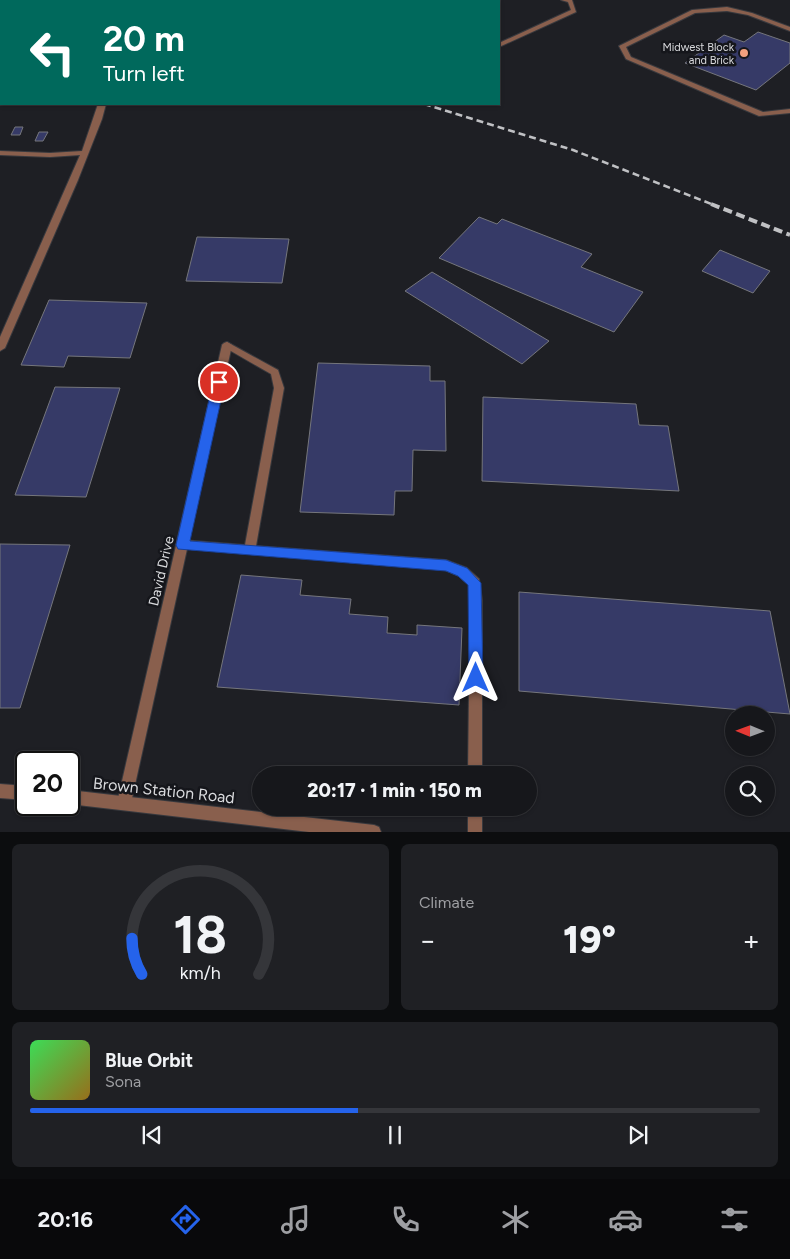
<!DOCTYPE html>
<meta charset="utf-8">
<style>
:root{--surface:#16171b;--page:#1f2024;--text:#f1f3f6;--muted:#9e9fa3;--line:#35363a;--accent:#2563eb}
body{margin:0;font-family:Figtree,sans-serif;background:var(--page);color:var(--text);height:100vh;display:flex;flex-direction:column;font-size:19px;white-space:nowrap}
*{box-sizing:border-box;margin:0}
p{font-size:16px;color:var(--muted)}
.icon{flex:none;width:28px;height:28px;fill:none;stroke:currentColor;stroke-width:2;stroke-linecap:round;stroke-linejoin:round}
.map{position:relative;height:832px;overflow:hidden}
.details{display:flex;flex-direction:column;gap:12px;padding:12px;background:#0c0d0f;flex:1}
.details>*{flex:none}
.guide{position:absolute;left:0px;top:0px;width:500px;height:105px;box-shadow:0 1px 4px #0004,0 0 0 1px var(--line);background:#00695c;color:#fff;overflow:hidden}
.needle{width:32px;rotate:271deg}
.controls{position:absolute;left:725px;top:706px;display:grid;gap:10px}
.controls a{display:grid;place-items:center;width:50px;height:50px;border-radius:50%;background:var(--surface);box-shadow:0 1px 4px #0004,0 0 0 1px var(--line);font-size:25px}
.speed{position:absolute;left:15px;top:751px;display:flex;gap:10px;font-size:25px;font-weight:700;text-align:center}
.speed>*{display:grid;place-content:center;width:65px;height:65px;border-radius:50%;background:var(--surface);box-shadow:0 1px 4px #0004,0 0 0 1px var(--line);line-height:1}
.speed .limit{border:2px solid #111;border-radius:8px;background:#fff;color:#111}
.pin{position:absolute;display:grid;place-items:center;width:42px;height:42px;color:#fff;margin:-21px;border:2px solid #fff;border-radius:50%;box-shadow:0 1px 5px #0007}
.me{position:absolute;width:55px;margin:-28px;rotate:0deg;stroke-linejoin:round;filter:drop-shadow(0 0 4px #0008)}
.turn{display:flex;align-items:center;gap:18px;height:105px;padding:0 20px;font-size:22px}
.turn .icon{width:65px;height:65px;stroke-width:2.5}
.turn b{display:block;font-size:35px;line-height:42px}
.big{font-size:38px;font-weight:800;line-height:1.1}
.details .tile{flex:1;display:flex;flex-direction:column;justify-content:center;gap:8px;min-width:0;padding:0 18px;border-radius:8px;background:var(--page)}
.details .dial{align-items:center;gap:0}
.dial svg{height:130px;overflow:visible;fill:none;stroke:var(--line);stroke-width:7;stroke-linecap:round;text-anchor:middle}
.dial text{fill:var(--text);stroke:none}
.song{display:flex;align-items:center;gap:15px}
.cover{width:60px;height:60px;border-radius:8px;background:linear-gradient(135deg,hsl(130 70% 55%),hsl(40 70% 35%))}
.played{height:5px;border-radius:2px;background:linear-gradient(90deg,var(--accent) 45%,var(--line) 45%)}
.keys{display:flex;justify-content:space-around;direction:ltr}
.heat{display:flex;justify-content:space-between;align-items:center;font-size:28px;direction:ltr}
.details .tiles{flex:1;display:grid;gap:12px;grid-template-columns:1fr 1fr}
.tile:last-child{grid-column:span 2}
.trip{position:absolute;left:252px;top:766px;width:285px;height:50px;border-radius:25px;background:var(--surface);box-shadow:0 1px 4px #0004,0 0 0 1px var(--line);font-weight:800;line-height:50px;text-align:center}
.menu{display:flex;height:80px;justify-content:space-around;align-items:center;background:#09090b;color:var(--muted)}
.menu .icon{width:35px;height:35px}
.menu .selected{color:var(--accent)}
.menu b{font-size:22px;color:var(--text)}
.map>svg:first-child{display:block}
.building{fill:#363a67;stroke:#75767c}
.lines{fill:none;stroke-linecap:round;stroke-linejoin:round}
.service-casing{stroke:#38393e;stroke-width:2}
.minor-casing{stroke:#38393e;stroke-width:2}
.tertiary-casing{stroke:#38393e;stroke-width:2}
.service{fill:#895f4d;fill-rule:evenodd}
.minor{fill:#895f4d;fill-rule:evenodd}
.tertiary{fill:#895f4d;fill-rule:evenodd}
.rail-far1{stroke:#c0c1c4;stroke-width:2.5;stroke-dasharray:7 4;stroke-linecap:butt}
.rail{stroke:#c0c1c4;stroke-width:4;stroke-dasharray:9 4.5;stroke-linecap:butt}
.route{fill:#2563eb;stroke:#184099}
.poi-dot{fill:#f2a17e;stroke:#15161b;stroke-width:2}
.labels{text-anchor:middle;stroke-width:5;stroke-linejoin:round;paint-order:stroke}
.far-poi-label{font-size:11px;fill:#d9dadd;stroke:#15161b;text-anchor:end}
.street-label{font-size:14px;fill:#d9dadd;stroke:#15161b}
.near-street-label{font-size:16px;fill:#d9dadd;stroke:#15161b}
</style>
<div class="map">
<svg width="790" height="832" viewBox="0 0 790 832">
<rect width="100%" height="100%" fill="#1e1f24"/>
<g class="building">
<path d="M758 32 790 43V63L756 90 685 63 724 35 744 42Z"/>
<path d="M15 127H23L20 135H11Z"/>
<path d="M39 132H48L43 141H35Z"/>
<path d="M479 217 497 224 502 219 592 254 581 267 643 292 614 332 439 258Z"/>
<path d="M197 237 289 239 282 283 186 281Z"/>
<path d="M720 250 770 271 753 293 702 271Z"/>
<path d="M432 272 549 341 522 364 405 291Z"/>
<path d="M49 300 147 303 130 358 68 356 64 367 21 365Z"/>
<path d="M318 363 430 366V381H445L446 451 413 450 412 491H395L394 515 300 512Z"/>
<path d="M55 387 120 388 86 497 15 495Z"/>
<path d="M483 397 636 404 639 425 668 426 679 491 482 481Z"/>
<path d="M0 544 70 545 20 708H0Z"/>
<path d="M241 575 302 580 300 595 351 599 349 614 388 617 387 633 417 635V625L462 628 459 705 217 687Z"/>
<path d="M519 592 770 611 790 714 519 691Z"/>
</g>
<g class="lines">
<defs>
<g id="service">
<path d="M561 0H572L576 12 499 47V43L571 10 568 2Z"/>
<path d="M727 7 752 13 790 27V31L748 15 727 11 695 13 626 47 631 57 763 112 790 109V113L759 116 626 59 619 46 692 10Z"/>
<path d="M98 104H106L102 119 78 180 5 348 0 351V337L80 155 50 157 0 155V151L50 153 82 151Z"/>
<path d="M227 342 278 370 284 388 256 546 446 560 467 568 479 579 482 600V775H468L470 600 469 585 459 576 445 570 178 548 176 545 178 542 182 540 245 545 274 388 271 374 224 347 222 345 224 343Z"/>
<rect x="468" y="808" width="14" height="24"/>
</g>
<path id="minor" d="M227 342 232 345 131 803 129 808 124 810 119 808 117 803 222 345Z"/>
<g id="tertiary">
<path d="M0 784 26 786V800L0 798Z"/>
<path d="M69 790 374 825 379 827 381 832H309L69 804Z"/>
</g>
</defs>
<use href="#service" class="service-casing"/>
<use href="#minor" class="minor-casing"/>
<use href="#tertiary" class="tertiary-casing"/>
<use href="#service" class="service"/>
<use href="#minor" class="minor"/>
<use href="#tertiary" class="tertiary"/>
<path class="rail-far1" d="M424 104 573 150 714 205"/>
<path class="rail" d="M711 204 790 235"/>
</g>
<path class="route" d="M219 378 225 382 190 541 446 560 467 568 481 583 483 678 481 682 476 684 471 682 469 678 468 585 458 576 446 571 178 549 176 545 213 382Z"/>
<circle class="poi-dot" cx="744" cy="53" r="5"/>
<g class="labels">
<g class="far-poi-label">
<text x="734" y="51">Midwest Block<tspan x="734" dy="13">and Brick</tspan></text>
</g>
<g class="street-label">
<text transform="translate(161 571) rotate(-77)" y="5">David Drive</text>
</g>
<g class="near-street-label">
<text transform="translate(164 790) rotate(6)" y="6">Brown Station Road</text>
</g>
</g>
</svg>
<div class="controls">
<a><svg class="needle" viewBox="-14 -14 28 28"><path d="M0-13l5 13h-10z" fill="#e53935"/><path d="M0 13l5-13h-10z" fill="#9e9fa3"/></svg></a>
<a><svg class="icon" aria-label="search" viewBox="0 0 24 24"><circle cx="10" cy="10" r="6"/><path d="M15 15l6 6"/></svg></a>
</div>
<div class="speed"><div class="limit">20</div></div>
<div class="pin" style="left:219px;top:382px;background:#d93025"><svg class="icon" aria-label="arrive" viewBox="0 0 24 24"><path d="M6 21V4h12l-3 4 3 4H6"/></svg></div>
<svg class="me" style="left:476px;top:678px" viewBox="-20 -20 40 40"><path d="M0-17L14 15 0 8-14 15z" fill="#2563eb" stroke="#fff" stroke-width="4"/></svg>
<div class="trip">20:17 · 1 min · 150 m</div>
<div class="guide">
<div class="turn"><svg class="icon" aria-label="left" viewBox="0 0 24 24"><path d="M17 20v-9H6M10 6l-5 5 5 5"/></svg><div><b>20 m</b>Turn left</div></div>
</div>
</div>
<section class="details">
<div class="tiles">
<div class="tile dial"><svg viewBox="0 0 100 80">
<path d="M14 69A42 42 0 1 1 86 69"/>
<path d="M14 69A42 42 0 0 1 8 47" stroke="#2563eb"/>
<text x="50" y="56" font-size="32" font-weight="700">18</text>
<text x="50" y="72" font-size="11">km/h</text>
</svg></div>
<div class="tile"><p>Climate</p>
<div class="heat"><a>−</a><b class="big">19°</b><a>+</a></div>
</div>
<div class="tile">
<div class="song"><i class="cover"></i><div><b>Blue Orbit</b><p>Sona</p></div></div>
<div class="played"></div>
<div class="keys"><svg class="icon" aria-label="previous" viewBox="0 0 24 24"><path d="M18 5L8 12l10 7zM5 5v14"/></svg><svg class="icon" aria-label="pause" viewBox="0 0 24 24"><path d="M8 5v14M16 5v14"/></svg><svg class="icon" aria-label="next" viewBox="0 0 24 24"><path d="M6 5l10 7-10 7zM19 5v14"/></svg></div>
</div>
</div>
</section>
<nav class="menu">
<b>20:16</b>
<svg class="icon selected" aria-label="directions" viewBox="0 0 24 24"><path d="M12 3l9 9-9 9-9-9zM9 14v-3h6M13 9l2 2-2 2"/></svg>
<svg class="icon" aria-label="music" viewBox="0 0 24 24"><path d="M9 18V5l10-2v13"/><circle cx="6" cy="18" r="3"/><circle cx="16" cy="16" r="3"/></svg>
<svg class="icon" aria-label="phone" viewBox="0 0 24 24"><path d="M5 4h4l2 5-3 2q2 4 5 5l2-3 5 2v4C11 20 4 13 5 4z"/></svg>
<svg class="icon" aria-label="climate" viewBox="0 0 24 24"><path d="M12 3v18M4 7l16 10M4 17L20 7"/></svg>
<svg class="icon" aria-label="car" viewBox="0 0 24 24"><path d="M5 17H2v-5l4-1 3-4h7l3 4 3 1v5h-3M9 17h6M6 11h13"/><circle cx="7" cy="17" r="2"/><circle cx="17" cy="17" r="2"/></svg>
<svg class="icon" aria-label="filters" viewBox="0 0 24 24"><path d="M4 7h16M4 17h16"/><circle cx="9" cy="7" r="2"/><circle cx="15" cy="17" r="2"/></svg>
</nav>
